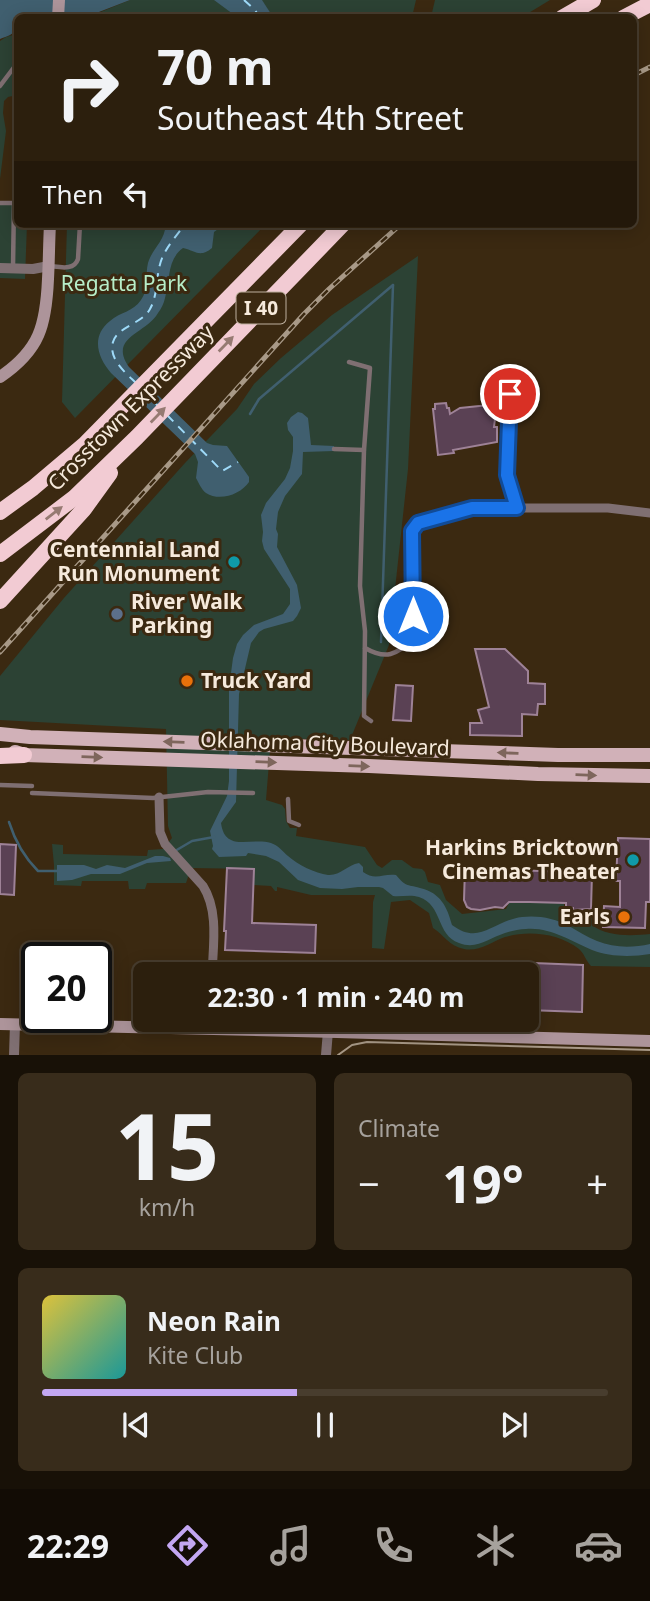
<!DOCTYPE html>
<meta charset="utf-8">
<style>
:root{--surface:#2c1f0d;--page:#382c1b;--text:#f1f3f6;--muted:#a6a29d;--line:#483d2e;--accent:#c3a7f2}
body{margin:0;font-family:"Noto Sans",sans-serif;background:var(--page);color:var(--text);height:100vh;display:flex;flex-direction:column;font-size:26px;white-space:nowrap}
*{box-sizing:border-box;margin:0}
p{font-size:23px;color:var(--muted)}
.icon{flex:none;width:38px;height:38px;fill:none;stroke:currentColor;stroke-width:2;stroke-linecap:round;stroke-linejoin:round}
.map{position:relative;height:1055px;overflow:hidden}
.sheet{display:flex;flex-direction:column;gap:18px;padding:18px;background:#181107;flex:1}
.sheet>*{flex:none}
.hud{position:absolute;left:14px;top:14px;width:623px;height:214px;border-radius:10px;box-shadow:0 4px 18px #0003,0 0 0 2px var(--line);background:#2c1f0d;color:var(--text);overflow:hidden}
.speed{position:absolute;left:21px;top:942px;display:flex;gap:14px;font-size:35px;font-weight:700;text-align:center}
.speed>*{display:grid;place-content:center;width:91px;height:91px;border-radius:50%;background:var(--surface);box-shadow:0 4px 18px #0003,0 0 0 2px var(--line);line-height:1}
.speed .limit{border:4px solid #111;border-radius:10px;background:#fff;color:#111}
.pin{position:absolute;display:grid;place-items:center;width:60px;height:60px;color:#fff;margin:-30px;border:4px solid #fff;border-radius:50%;box-shadow:0 2px 7px #0007}
.me{position:absolute;width:77px;margin:-38px;rotate:0deg;stroke-linejoin:round;filter:drop-shadow(0 0 5px #0008)}
.turn{display:flex;align-items:center;gap:24px;height:147px;padding:0 28px;font-size:32px}
.turn .icon{width:91px;height:91px;stroke-width:2.5}
.turn b{display:block;font-size:49px;line-height:60px}
.then{display:flex;align-items:center;height:66px;padding:0 28px;background:#0003;gap:14px;font-size:26px}
.big{font-size:52px;font-weight:700;line-height:1.1}
.sheet .tile{flex:1;display:flex;flex-direction:column;justify-content:center;gap:10px;min-width:0;padding:0 24px;border-radius:10px;background:var(--page)}
.sheet .dial{align-items:center;gap:0}
.dial b{font-size:91px;line-height:1}
.song{display:flex;align-items:center;gap:21px}
.cover{width:84px;height:84px;border-radius:10px;background:linear-gradient(135deg,hsl(50 70% 55%),hsl(180 70% 35%))}
.played{height:7px;border-radius:4px;background:linear-gradient(90deg,var(--accent) 45%,var(--line) 45%)}
.keys{display:flex;justify-content:space-around;direction:ltr}
.heat{display:flex;justify-content:space-between;align-items:center;font-size:38px;direction:ltr}
.sheet .tiles{flex:1;display:grid;gap:18px;grid-template-columns:1fr 1fr}
.tile:last-child{grid-column:span 2}
.trip{position:absolute;left:133px;top:962px;width:406px;height:70px;border-radius:10px;background:var(--surface);box-shadow:0 4px 18px #0003,0 0 0 2px var(--line);font-weight:700;line-height:70px;text-align:center}
.menu{display:flex;height:112px;justify-content:space-around;align-items:center;background:#120c05;color:var(--muted)}
.menu .icon{width:49px;height:49px}
.menu .current{color:var(--accent)}
.menu b{font-size:32px;color:var(--text)}
.map>svg:first-child{display:block}
.green{fill:#2c4234}
.water{fill:#405f6f}
.lines{fill:none;stroke-linecap:round;stroke-linejoin:round}
.stream{stroke:#405f6f;stroke-width:2.5}
.ferry{stroke:#9edaf9;stroke-width:2;stroke-dasharray:9 7;stroke-linecap:butt}
.building{fill:#5a4154;stroke:#9e8297;stroke-width:2}
.service{stroke:#7f6f72;stroke-width:4.5}
.minor{stroke:#7f6f72;stroke-width:9}
.tertiary{stroke:#7f6f72;stroke-width:10}
.secondary{stroke:#ad949a;stroke-width:12}
.primary{stroke:#d1b1b8;stroke-width:14}
.motorway{stroke:#f2cbd3;stroke-width:16}
.tram{stroke:#a89987;stroke-width:2}
.rail-casing{stroke:#a89987;stroke-width:5}
.rail{stroke:#3b2911;stroke-width:2.5;stroke-dasharray:8;stroke-linecap:butt}
.oneway{fill:#967a72}
.oneway2{fill:#7e665c}
.route-casing{stroke:#114b97;stroke-width:18}
.route{stroke:#1a73e8;stroke-width:12}
.culture-dot{fill:#0f9aa8;stroke:#3b2911;stroke-width:2.5}
.service-dot{fill:#5c6f8a;stroke:#3b2911;stroke-width:2.5}
.food-dot{fill:#e8710a;stroke:#3b2911;stroke-width:2.5}
.labels{text-anchor:middle;stroke-width:6;stroke-linejoin:round;paint-order:stroke}
.shield{fill:#3b2911;stroke:#beb09f;stroke-width:2}
.shield-label{font-size:19px;font-weight:bold;fill:#f6eadc}
.park-label{font-size:21px;fill:#b7eec9;stroke:#3b2911}
.street-label{font-size:21px;fill:#f6eadc;stroke:#3b2911}
.poi-label{font-size:21px;font-weight:bold;fill:#f6eadc;stroke:#3b2911;text-anchor:end}
</style>
<div class="map">
<svg width="650" height="1055" viewBox="0 0 650 1055">
<rect width="100%" height="100%" fill="#3b2911"/>
<g class="green">
<path d="M130 0H416L412 17 86 18Z"/>
<path d="M435 0H550L522 17H431Z"/>
<path d="M16 28H17V95L8 97 4 101 3 113 6 131 0 179V41L6 37 13 35Z"/>
<path d="M0 201H17L18 224H27L25 279 0 278Z"/>
<path d="M67 224H266L75 418 62 402Z"/>
<path d="M418 256 408 469 389 645 350 740 271 738 266 800 282 805 285 809 286 821 290 828H297L296 836 365 847 377 865 382 868 392 860H402L413 868 422 869 425 872 428 882 440 885 446 900 462 914 506 909 509 903H564V913L593 915 592 925C607 937 632 936 650 934V967L591 966C586 961 584 953 579 949 559 933 528 930 505 937 491 942 479 952 464 949 449 946 444 935 433 928L429 913 410 900 391 902 384 949 372 948 373 902 375 895H311L277 887V891H275L271 886 253 885 254 869 191 868 186 883H147L145 889H129L128 881H82L81 886 54 885V865L52 844 63 845V854L147 856 148 850 163 849 172 838 168 826 166 729 0 720V676L64 598 185 463 237 409 254 384 281 358 332 315Z"/>
</g>
<g class="water">
<path d="M0 0H130L86 17 18 18C17 33 14 34 0 39Z"/>
<path d="M214 0H262L273 17H237Z"/>
<path d="M166 224H225L214 232 212 248C200 258 196 251 183 248 167 259 170 281 165 298 164 303 161 309 158 313 146 334 108 337 129 367L207 443 213 445 227 446 249 477V482C241 494 220 502 206 493 201 489 199 483 196 478L198 462 195 454 111 373C97 357 91 336 110 321 120 312 133 312 141 300 149 289 145 275 148 263 153 247 164 243 166 224Z"/>
<path d="M298 412 302 413 308 418 311 445 334 446V451L303 452 302 474 285 496 278 512 276 529 278 534 277 547 297 585 301 608 297 616 293 621 264 629 259 632 251 643 239 694 236 802 221 823C225 853 251 837 271 843 279 846 282 851 288 856 298 865 315 873 328 875 340 876 347 865 359 863L363 867V872C375 881 384 873 396 875 406 887 406 884 420 888 441 893 447 907 452 925 480 946 492 921 522 917 537 915 555 918 569 926 578 931 587 937 597 941 614 948 632 948 650 944V954C631 957 610 957 592 950 570 941 551 927 526 929 519 929 511 931 505 933 489 938 477 950 459 943 436 935 443 905 419 897 410 894 402 897 393 896L383 888 379 887H358L342 889 320 888 298 880 279 862 266 856 248 853 246 856 219 857 212 849 213 846 210 831 227 796 229 781V688L233 658 237 644 243 635 254 625 283 614 290 604V589L264 549 262 541 263 532 261 515 266 503 285 479 290 468 293 451V437L288 430 287 423 291 417Z"/>
<path d="M155 856H163L170 858 171 861 147 863 120 874H91L72 880 57 881V865H84L96 869 107 865 125 868Z"/>
</g>
<g class="lines">
<g class="stream">
<path d="M250 414 259 399 393 285"/>
<path d="M381 642 393 285"/>
<path d="M9 822C15 841 25 858 38 871H58"/>
<path d="M175 851 192 841 214 837"/>
</g>
<g class="ferry">
<path d="M244 0 255 10 260 18"/>
<path d="M136 383C126 373 108 359 113 342 118 326 142 324 150 309 159 293 155 273 163 256 168 245 178 234 185 224"/>
<path d="M145 392 158 406"/>
<path d="M167 415 222 471 238 462"/>
</g>
</g>
<g class="building">
<path d="M446 403 447 408H449L450 414 460 408 489 405 494 407 495 419 494 427H497V442L453 450 454 453 438 455 433 409H435V404Z"/>
<path d="M475 649H505L528 671V683L545 684V704H538L537 715 522 714V736L470 735V723H482L478 710 489 707Z"/>
<path d="M396 685 413 686 411 721 393 720Z"/>
<path d="M618 838 650 839V902H646L645 928 603 927 604 906 620 907V881H616Z"/>
<path d="M0 844 16 845 14 895 0 894Z"/>
<path d="M227 868 254 869 252 923 316 925 315 953 225 950 226 931H224Z"/>
<path d="M465 868 592 873 591 909 573 910V908H566V903L530 902H509L503 908 495 907 480 910 471 909 467 907 464 900Z"/>
<path d="M482 961 583 965 582 1012 527 1010V975H482Z"/>
</g>
<g class="lines">
<g class="service">
<path d="M0 86 18 62"/>
<path d="M0 203H14L13 267"/>
<path d="M49 266C60 267 74 271 78 259L80 224"/>
<path d="M349 362 370 368 364 450 360 586 365 631 364 716 371 721"/>
<path d="M510 395 507 475 517 507"/>
<path d="M334 449 364 450"/>
<path d="M365 648C386 660 396 655 413 639L412 531 418 523 438 516"/>
<path d="M0 785 32 786"/>
<path d="M32 793 153 798 208 792 253 793"/>
<path d="M288 799 289 821 299 825"/>
</g>
<g class="minor">
<path d="M439 516 472 508H608L650 513"/>
<path d="M159 797 160 832 165 844 203 886C219 911 213 946 212 975"/>
</g>
<g class="tertiary">
<path d="M0 268 33 269 49 266"/>
<path d="M14 1055 15 1024"/>
<path d="M326 1055 328 1031"/>
</g>
<g class="secondary">
<path d="M58 18 59 0"/>
<path d="M0 377C40 350 46 325 48 279 49 261 49 242 50 224"/>
<path d="M0 1024 337 1032 650 1041"/>
</g>
<g class="primary">
<path d="M0 734 30 737 558 755H650"/>
<path d="M15 752 24 755 369 766 538 774 650 776"/>
</g>
<g class="motorway">
<path d="M562 18 593 0"/>
<path d="M623 18 650 4"/>
<path d="M0 512 33 488 85 444 301 224"/>
<path d="M0 554 74 498 137 437 343 224"/>
<path d="M0 601 84 509 110 473"/>
<path d="M0 756 24 755"/>
</g>
<path class="tram" d="M338 1055 352 1045 367 1042 650 1050"/>
<defs>
<g id="rail">
<path d="M634 75 650 67"/>
<path d="M0 652 304 314 329 289 401 224"/>
</g>
</defs>
<use href="#rail" class="rail-casing"/>
<use href="#rail" class="rail"/>
</g>
<defs><path id="oneway-solid" d="M-6-.8H1V-3.2L6.5 0L1 3.2V.8H-6Z" transform="scale(1.75)"/></defs>
<g class="oneway">
<use href="#oneway-solid" transform="translate(226 344) rotate(-46)"/>
<use href="#oneway-solid" transform="translate(158 415) rotate(-46)"/>
<use href="#oneway-solid" transform="translate(54 513) rotate(-38)"/>
</g>
<g class="oneway2">
<use href="#oneway-solid" transform="translate(174 742) rotate(-178)"/>
<use href="#oneway-solid" transform="translate(508 753) rotate(-178)"/>
<use href="#oneway-solid" transform="translate(92 757) rotate(2)"/>
<use href="#oneway-solid" transform="translate(266 762) rotate(2)"/>
<use href="#oneway-solid" transform="translate(359 766) rotate(2)"/>
<use href="#oneway-solid" transform="translate(586 775) rotate(2)"/>
</g>
<g class="lines">
<defs>
<path id="route" d="M413 616 412 531 418 523 472 508H517L507 475 510 394"/>
</defs>
<use href="#route" class="route-casing"/>
<use href="#route" class="route"/>
</g>
<g class="culture-dot">
<circle cx="234" cy="562" r="7"/>
<circle cx="633" cy="860" r="7"/>
</g>
<circle class="service-dot" cx="117" cy="614" r="7"/>
<g class="food-dot">
<circle cx="187" cy="681" r="7"/>
<circle cx="624" cy="917" r="7"/>
</g>
<g class="labels">
<rect class="shield" x="236.5" y="292.5" width="49" height="31" rx="5"/>
<g class="shield-label">
<text x="261" y="315">I 40</text>
</g>
<g class="park-label">
<text x="124" y="291">Regatta Park</text>
</g>
<g class="street-label">
<text transform="translate(131 408) rotate(-45)" y="7">Crosstown Expressway</text>
<text transform="translate(325 744) rotate(2)" y="7">Oklahoma City Boulevard</text>
</g>
<g class="poi-label">
<text x="220" y="557">Centennial Land<tspan x="220" dy="24">Run Monument</tspan></text>
<text x="131" y="609" text-anchor="start">River Walk<tspan x="131" dy="24">Parking</tspan></text>
<text x="201" y="688" text-anchor="start">Truck Yard</text>
<text x="619" y="855">Harkins Bricktown<tspan x="619" dy="24">Cinemas Theater</tspan></text>
<text x="610" y="924">Earls</text>
</g>
</g>
</svg>
<div class="speed"><div class="limit">20</div></div>
<div class="pin" style="left:510px;top:394px;background:#d93025"><svg class="icon" aria-label="arrive" viewBox="0 0 24 24"><path d="M6 21V4h12l-3 4 3 4H6"/></svg></div>
<svg class="me" style="left:413px;top:616px" viewBox="-20 -20 40 40"><circle r="17" fill="#1a73e8" stroke="#fff" stroke-width="3"/><path d="M0-11L8 9 0 5-8 9z" fill="#fff"/></svg>
<div class="trip">22:30 · 1 min · 240 m</div>
<div class="hud">
<div class="turn"><svg class="icon" aria-label="right" viewBox="0 0 24 24"><path d="M7 20v-9h11M14 6l5 5-5 5"/></svg><div><b>70 m</b>Southeast 4th Street</div></div>
<div class="then">Then<svg class="icon" aria-label="left" viewBox="0 0 24 24"><path d="M17 20v-9H6M10 6l-5 5 5 5"/></svg></div>
</div>
</div>
<section class="sheet">
<div class="tiles">
<div class="tile dial"><b>15</b><p>km/h</p></div>
<div class="tile"><p>Climate</p>
<div class="heat"><a>−</a><b class="big">19°</b><a>+</a></div>
</div>
<div class="tile">
<div class="song"><i class="cover"></i><div><b>Neon Rain</b><p>Kite Club</p></div></div>
<div class="played"></div>
<div class="keys"><svg class="icon" aria-label="previous" viewBox="0 0 24 24"><path d="M18 5L8 12l10 7zM5 5v14"/></svg><svg class="icon" aria-label="pause" viewBox="0 0 24 24"><path d="M8 5v14M16 5v14"/></svg><svg class="icon" aria-label="next" viewBox="0 0 24 24"><path d="M6 5l10 7-10 7zM19 5v14"/></svg></div>
</div>
</div>
</section>
<nav class="menu">
<b>22:29</b>
<svg class="icon current" aria-label="directions" viewBox="0 0 24 24"><path d="M12 3l9 9-9 9-9-9zM9 14v-3h6M13 9l2 2-2 2"/></svg>
<svg class="icon" aria-label="music" viewBox="0 0 24 24"><path d="M9 18V5l10-2v13"/><circle cx="6" cy="18" r="3"/><circle cx="16" cy="16" r="3"/></svg>
<svg class="icon" aria-label="phone" viewBox="0 0 24 24"><path d="M5 4h4l2 5-3 2q2 4 5 5l2-3 5 2v4C11 20 4 13 5 4z"/></svg>
<svg class="icon" aria-label="climate" viewBox="0 0 24 24"><path d="M12 3v18M4 7l16 10M4 17L20 7"/></svg>
<svg class="icon" aria-label="car" viewBox="0 0 24 24"><path d="M5 17H2v-5l4-1 3-4h7l3 4 3 1v5h-3M9 17h6M6 11h13"/><circle cx="7" cy="17" r="2"/><circle cx="17" cy="17" r="2"/></svg>
</nav>
